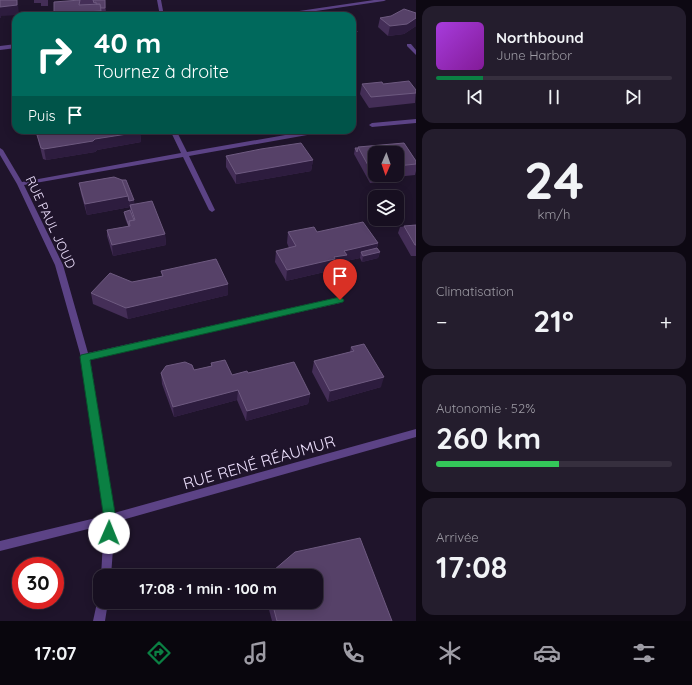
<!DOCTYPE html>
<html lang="fr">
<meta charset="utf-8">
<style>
:root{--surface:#170f20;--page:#241d2d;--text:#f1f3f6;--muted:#9e9ca5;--line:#362f3e;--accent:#0b8043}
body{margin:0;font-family:Quicksand,sans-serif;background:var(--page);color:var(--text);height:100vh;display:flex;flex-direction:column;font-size:15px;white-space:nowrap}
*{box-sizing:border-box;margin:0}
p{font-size:13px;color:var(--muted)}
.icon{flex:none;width:22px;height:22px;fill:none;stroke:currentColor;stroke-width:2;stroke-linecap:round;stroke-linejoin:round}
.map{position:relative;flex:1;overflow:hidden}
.sheet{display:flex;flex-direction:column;gap:6px;padding:6px;background:#0d0812;width:276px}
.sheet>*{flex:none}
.hud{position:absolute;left:12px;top:12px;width:344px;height:122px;border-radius:12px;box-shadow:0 2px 10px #0003,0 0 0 1px var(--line);background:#00695c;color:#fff;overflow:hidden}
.needle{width:26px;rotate:182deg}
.tools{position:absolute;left:368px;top:146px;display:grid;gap:8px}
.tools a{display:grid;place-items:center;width:36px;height:36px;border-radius:8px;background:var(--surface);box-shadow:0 2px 10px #0003,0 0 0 1px var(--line);font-size:20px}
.speed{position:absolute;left:12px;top:557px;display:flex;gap:8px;font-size:20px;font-weight:700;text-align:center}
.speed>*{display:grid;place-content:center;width:52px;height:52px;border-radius:50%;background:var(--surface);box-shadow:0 2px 10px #0003,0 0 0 1px var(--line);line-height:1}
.speed .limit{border:6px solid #d22;background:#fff;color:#111}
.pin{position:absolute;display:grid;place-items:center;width:34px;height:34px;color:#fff;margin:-41px -17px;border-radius:50% 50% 50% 0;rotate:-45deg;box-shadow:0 0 4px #0007}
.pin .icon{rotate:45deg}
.me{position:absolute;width:44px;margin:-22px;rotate:1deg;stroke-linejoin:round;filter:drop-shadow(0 0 3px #0008)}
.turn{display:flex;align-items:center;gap:14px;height:84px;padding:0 16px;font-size:18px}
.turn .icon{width:52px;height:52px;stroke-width:2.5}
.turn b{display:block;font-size:28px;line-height:34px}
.then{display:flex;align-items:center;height:38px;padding:0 16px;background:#0003;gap:8px;font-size:15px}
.big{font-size:30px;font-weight:700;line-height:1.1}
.sheet .card{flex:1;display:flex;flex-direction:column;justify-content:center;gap:6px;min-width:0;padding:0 14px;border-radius:12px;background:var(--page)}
.sheet .dial{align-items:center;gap:0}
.dial b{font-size:52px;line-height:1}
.song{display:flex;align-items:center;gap:12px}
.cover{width:48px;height:48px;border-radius:6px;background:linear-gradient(135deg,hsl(280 70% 55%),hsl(290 70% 35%))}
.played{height:4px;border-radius:2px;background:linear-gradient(90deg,var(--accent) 20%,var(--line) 20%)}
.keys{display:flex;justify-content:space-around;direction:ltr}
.heat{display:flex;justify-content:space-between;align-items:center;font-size:22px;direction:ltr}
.charge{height:6px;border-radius:3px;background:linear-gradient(90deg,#34c759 52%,var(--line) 0)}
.trip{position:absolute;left:93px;top:569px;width:230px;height:40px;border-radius:12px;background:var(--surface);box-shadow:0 2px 10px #0003,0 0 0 1px var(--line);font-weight:700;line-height:40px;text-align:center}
.tabs{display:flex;height:64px;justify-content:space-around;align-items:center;background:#09060d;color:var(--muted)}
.tabs .icon{width:28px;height:28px}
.tabs .current{color:var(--accent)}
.tabs b{font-size:18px;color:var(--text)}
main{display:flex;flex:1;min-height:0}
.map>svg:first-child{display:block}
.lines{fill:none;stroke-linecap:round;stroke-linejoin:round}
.minor{fill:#5c4386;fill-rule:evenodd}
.wall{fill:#442e57;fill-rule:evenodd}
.shaded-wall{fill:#2d1c3e}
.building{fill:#564168;stroke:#6e5a80}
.route{fill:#0b8043;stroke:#07532c}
.labels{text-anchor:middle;stroke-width:4;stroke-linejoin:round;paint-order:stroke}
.street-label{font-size:13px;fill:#ede0fd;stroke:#1f142b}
.near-street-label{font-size:16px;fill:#ede0fd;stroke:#1f142b}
</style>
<main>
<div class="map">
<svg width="416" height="621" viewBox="0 0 416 621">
<rect width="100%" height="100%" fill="#1f142b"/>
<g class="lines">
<g class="minor">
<path d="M157 0H161L164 16H160Z"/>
<path d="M374 0H386L384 1 282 16H270L272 15Z"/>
<path d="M16 44V48L0 50V46Z"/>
<path d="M407 44H411L416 50V55L407 46Z"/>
<path d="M416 119V123L372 127 369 125 372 123Z"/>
<path d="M170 130H176L187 152 314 130H327L324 132 189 156 215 210 212 212 209 210 183 157 24 185 63 265 88 353 340 297 344 300 340 303 90 359 114 513 416 429V437L115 522 111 576H101L104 525 0 551V541L104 516 81 357 55 265 17 184 0 155V148L3 150 22 182 181 153Z"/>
<path d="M100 597V602H108L105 621H93L98 598Z"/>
</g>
</g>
<g class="wall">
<path d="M34 0H48V6H41V3H34Z"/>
<path d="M77 0H105L106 13 102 14V16H54V14L77 1Z"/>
<path d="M416 13V26L404 34 388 36 378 27 380 18Z"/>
<path d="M362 84H383L416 90 415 103 369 108 360 94Z"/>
<path d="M140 132 141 142 97 150 95 152 46 160 43 159 37 135Z"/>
<path d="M404 143 416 161V171L415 175 396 177 395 181 370 183 354 154 355 148ZM375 153H397V175H375Z"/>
<path d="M226 156 313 160 311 171 236 184 226 167Z"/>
<path d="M114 177 134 204 165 234 166 245 113 256 107 236V230L128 226 125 218 124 212 130 210V207L87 215 81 194 79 183Z"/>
<path d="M416 225V256H411L398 233 400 227Z"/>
<path d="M288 232H317L378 243 377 248 380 252 378 258 362 262 360 258 346 261 345 266 334 268 333 270 286 281 275 262 276 251 289 248 287 243Z"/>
<path d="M161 271 228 284V295L128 319 93 304 91 293 132 282 162 276Z"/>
<path d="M351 347 381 387 328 402 312 372 314 361 350 352Z"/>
<path d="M211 363 232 375 248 373 310 394 308 404 246 421 237 400 174 417 162 384 161 373 194 370 211 366Z"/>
<path d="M267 602H316L392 621H272Z"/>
</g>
<g class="shaded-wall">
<path d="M17 0 18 5 19 15 1 16V18H0V7Z"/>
<path d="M416 18V26L404 34 388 36 390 26Z"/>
<path d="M357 32 356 42 352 43V33Z"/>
<path d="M140 132 141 142 97 150 95 152 46 160 44 149 95 139Z"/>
<path d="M313 160 311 171 236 184V174Z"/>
<path d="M128 196 130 207 87 215 85 204Z"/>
<path d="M134 200 135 206 130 205V207L129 201Z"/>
<path d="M165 234 166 245 113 256 112 245Z"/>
<path d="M378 243 375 253 380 252 378 258 362 262 363 256 361 252 360 258 346 261 345 266 334 268 333 270 286 281 287 270 334 257 344 251Z"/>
<path d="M228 284V295L128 319 126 308Z"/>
<path d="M384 377 381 387 328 402 330 391Z"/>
<path d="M238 390 237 400 174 417 173 407Z"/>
<path d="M310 394 308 404 246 421 247 411Z"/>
</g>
<g class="building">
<path d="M0 0H17V5L0 7Z"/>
<path d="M80 0 79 5 100 4 101 11 54 14V2Z"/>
<path d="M93 0H105V8H101L100 4H96V2L94 3Z"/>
<path d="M404 9 416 13V18L407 24 390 26 380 18 391 16Z"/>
<path d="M351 14V16H329L328 15Z"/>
<path d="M352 18 357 32 352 33Z"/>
<path d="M409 81 416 90V93L371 97 362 84 382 82 383 84Z"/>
<path d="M72 130H139L140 132 95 139 93 141 44 149 41 148 37 135 56 132V134L72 132Z"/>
<path d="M301 143 313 160 236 174 226 156 261 149Z"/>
<path d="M404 143 416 161V164L397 166V153H375V168L370 169 358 147Z"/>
<path d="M355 148H358L357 152Z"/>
<path d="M375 173V175H396L371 177 369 174Z"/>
<path d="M114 177 122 180 128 196 85 204 79 183Z"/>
<path d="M122 180H126L134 200 129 201 128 196Z"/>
<path d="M152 201 165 234 112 245 107 230 130 226 129 221 135 220 130 205Z"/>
<path d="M130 210 134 220 129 221V226L124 212Z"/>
<path d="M363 222 378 243 344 251 347 255 334 257 335 259 287 270 276 251 296 246 288 232 314 227 317 232Z"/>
<path d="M416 225V245H415L404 226Z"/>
<path d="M377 248 380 252 363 256 361 252Z"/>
<path d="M216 259 228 284 126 308 91 293 110 273 132 282 163 276 161 271Z"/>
<path d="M364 344 384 377 330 391 314 361 354 351 351 347Z"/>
<path d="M225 360 232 375 247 371 248 373 294 362 310 394 247 411 238 390 173 407 161 373 166 366 185 362 192 365 194 370 212 366 211 363Z"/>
<path d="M360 538 392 621H277L272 602H316V576H267L295 552Z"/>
</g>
<path class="route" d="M340 297 344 300 343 302 90 360 116 519 113 537 109 539 105 537 103 533 104 519 80 357 81 355Z"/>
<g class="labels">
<g class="street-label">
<text transform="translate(51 222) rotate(65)" y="5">RUE PAUL JOUD</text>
</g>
<g class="near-street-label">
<text transform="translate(259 462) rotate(-16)" y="6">RUE RENÉ RÉAUMUR</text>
</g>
</g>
</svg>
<div class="tools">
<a><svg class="needle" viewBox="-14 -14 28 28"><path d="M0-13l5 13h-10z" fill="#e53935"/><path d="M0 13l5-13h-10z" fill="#9e9ca5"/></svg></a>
<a><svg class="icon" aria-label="layers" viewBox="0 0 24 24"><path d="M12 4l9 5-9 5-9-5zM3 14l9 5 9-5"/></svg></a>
</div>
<div class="speed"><div class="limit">30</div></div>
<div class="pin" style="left:340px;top:300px;background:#d93025"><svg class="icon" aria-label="arrive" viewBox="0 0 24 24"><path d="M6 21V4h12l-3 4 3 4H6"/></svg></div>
<svg class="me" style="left:109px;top:533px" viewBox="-20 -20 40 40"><circle r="19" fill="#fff"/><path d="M0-13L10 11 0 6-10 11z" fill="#0b8043"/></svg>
<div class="trip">17:08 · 1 min · 100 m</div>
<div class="hud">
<div class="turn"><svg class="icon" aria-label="right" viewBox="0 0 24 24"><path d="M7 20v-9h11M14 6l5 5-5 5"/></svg><div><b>40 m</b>Tournez à droite</div></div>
<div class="then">Puis<svg class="icon" aria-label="arrive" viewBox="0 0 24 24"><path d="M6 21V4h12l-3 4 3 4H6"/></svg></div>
</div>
</div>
<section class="sheet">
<div class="card">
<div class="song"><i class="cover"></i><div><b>Northbound</b><p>June Harbor</p></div></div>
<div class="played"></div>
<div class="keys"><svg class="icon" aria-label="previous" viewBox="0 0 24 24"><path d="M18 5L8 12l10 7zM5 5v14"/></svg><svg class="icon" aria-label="pause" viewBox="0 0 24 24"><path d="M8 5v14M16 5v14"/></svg><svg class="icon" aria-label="next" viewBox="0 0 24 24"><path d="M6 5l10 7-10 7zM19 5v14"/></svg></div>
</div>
<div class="card dial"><b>24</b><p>km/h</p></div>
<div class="card"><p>Climatisation</p>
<div class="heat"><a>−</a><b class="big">21°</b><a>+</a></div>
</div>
<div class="card"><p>Autonomie · 52%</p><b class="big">260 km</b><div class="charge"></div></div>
<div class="card"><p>Arrivée</p><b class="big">17:08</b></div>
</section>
</main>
<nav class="tabs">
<b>17:07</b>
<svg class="icon current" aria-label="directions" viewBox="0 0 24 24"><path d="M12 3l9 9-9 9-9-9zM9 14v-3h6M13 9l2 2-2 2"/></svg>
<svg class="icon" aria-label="music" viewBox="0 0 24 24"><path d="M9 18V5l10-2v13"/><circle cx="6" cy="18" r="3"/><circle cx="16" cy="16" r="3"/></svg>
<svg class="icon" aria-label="phone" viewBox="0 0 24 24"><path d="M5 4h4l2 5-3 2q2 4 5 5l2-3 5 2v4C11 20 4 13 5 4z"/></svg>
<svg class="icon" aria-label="climate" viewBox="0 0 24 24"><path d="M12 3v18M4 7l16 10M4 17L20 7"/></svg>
<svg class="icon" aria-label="car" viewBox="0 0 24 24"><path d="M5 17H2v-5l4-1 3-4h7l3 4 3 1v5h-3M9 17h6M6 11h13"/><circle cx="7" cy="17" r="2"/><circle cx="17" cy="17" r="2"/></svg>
<svg class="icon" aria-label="filters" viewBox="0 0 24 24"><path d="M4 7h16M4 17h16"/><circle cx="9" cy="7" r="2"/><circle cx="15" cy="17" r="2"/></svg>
</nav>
